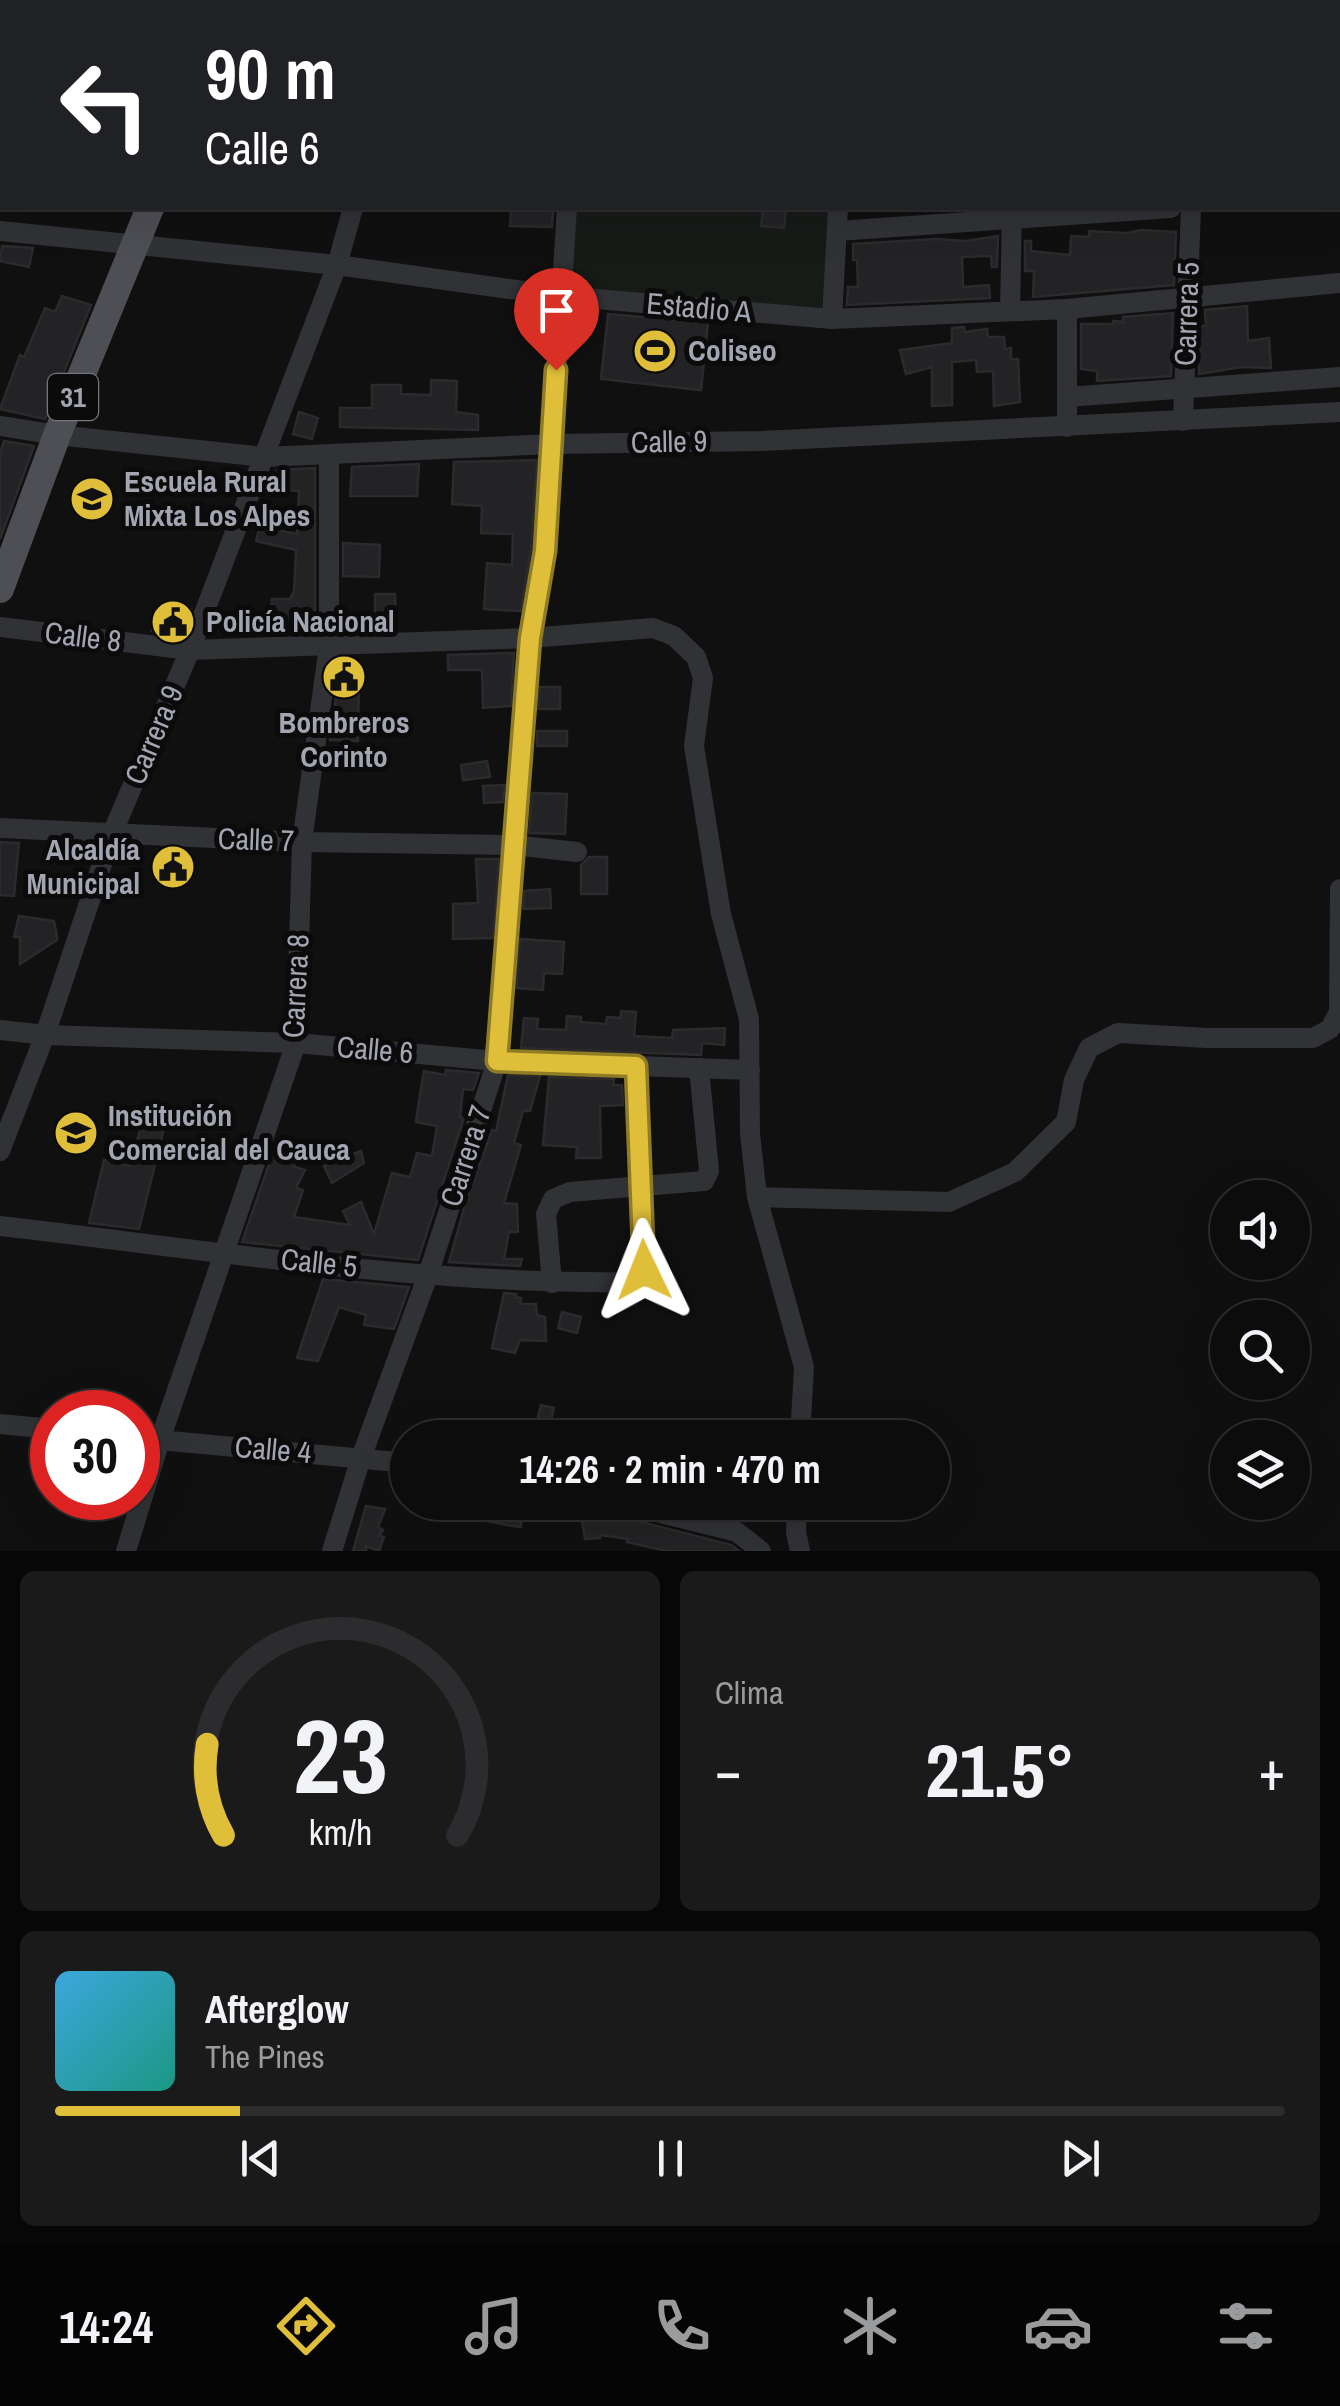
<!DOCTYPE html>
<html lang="es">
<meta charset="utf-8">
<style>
:root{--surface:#0c0c0d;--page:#1a1a1b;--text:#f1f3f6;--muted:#9a9b9d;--line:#2c2c2e;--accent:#dfbe3a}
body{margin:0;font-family:"Archivo Narrow",sans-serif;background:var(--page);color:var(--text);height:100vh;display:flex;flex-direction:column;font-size:38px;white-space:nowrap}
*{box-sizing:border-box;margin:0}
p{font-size:32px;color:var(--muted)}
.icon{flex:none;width:55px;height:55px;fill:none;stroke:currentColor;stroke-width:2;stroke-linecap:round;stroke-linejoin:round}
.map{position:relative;height:1551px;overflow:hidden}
.side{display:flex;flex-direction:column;gap:20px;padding:20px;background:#070707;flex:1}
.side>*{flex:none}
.guide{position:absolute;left:0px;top:0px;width:1340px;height:210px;box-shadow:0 10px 40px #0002,0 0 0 2px var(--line);background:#202124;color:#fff;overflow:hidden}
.controls{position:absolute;left:1210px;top:1180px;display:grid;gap:20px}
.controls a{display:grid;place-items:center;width:100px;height:100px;border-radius:50%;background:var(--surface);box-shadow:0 10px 40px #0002,0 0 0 2px var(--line);font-size:50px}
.speed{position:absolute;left:30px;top:1390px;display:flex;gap:20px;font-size:50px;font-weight:700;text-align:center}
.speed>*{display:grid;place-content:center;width:130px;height:130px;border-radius:50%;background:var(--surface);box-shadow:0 10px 40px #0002,0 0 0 2px var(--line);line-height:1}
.speed .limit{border:15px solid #d22;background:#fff;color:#111}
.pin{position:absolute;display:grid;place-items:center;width:85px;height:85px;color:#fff;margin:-102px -42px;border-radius:50% 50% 50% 0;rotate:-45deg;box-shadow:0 0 10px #0007}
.pin .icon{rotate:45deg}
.me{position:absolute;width:110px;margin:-55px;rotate:358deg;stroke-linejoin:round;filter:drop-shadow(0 0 8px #0008)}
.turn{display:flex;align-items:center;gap:35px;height:210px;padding:0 40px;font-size:45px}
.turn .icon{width:130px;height:130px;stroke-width:2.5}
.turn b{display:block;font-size:70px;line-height:85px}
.big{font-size:75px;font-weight:700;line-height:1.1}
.side .widget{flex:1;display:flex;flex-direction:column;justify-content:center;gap:15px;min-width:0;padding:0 35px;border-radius:15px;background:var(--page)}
.side .dial{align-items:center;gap:0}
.dial svg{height:260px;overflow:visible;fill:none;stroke:var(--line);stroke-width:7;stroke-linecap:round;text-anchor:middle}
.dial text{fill:var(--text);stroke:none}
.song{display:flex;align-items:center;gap:30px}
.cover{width:120px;height:120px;border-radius:15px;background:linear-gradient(135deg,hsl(200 70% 55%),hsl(170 70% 35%))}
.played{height:10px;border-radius:5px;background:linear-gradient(90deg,var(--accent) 15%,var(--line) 15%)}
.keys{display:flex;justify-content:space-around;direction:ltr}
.heat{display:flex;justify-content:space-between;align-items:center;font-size:55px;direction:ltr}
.side .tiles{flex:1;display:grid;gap:20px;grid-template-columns:1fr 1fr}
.widget:last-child{grid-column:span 2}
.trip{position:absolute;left:390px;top:1420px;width:560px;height:100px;border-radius:50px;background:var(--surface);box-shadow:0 10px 40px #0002,0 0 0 2px var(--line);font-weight:700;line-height:100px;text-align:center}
.dock{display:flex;height:160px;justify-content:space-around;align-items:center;background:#050505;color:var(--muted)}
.dock .icon{width:70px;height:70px}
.dock .selected{color:var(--accent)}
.dock b{font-size:45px;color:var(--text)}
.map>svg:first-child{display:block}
.green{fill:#171b18}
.building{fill:#232325;stroke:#2b2a2d;stroke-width:2.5}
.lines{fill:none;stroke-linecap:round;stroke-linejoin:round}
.minor{stroke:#313236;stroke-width:20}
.major{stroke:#4e4e55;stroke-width:28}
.route-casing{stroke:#917c26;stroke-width:25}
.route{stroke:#dfbe3a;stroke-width:18}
.labels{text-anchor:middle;stroke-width:10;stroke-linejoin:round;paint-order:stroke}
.shield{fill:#0b0b0c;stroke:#757780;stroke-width:2.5}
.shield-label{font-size:28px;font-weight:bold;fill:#a3a5b1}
.street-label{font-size:30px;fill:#a3a5b1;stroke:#0b0b0c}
.poi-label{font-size:30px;font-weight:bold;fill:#a3a5b1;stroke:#0b0b0c;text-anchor:start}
</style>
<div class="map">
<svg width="1340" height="1551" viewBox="0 0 1340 1551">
<rect width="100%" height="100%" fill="#101011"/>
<path class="green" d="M575 208H832L827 313 568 291Z"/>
<g class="building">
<path d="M763 208H786L784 228 761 226Z"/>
<path d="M511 210 553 211 552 227 510 226Z"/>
<path d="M1141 230 1176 232 1174 285 1033 297 1034 271H1025V241H1031V251L1070 255 1071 236 1089 237V231L1127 233Z"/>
<path d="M998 236 997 267H992L991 256 962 257 963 287 989 285 990 298 847 305 848 287H858L857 260H853V244L936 239 965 241Z"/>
<path d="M2 246 33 248 29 267 0 261Z"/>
<path d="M62 296 91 305 45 419 0 409 20 355 24 357 45 308 55 312Z"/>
<path d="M1247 306 1248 341 1269 338 1271 368 1242 367 1199 374 1200 326H1206L1205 310Z"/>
<path d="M1173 313 1171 376 1097 381V371L1081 369V324H1113V321L1123 322V317Z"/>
<path d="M608 314 708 323 701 390 601 379Z"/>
<path d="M964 327 965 332 987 329 988 337H1004L1005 349 1011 348V359H1018L1020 402 994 406 993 371 977 372 976 360 952 362V405L932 406V367L906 374 900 350 952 343V328Z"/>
<path d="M431 380 457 381 456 412 478 415V430L340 427V408H372V385H401V394L431 395Z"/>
<path d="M299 412 318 418 312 439 293 434Z"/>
<path d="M4 441 34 446 0 539V453Z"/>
<path d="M537 460 531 549 521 611 484 609 487 563 512 565 513 534 481 533 482 506 452 504 454 462Z"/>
<path d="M419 464 417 496H350L352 467Z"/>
<path d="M315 468V632L269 633 272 599H290L294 591 296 550 256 541 260 526 297 534 299 491 269 489 277 470Z"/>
<path d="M343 543 380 545 379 577 343 576Z"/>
<path d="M375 594H395L396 629 350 631V618L375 617Z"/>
<path d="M174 603 191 609 181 635 152 631 155 614 170 612Z"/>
<path d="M514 653 511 706 483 708 482 670H448V655Z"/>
<path d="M340 669 359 670 358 741 330 740Z"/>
<path d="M540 687H560V709H538Z"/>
<rect x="537" y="731" width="30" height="15"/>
<path d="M487 761 490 777 463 780 461 765Z"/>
<path d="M505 785 503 802 484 803 483 786Z"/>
<path d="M532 793 567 794 565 834 529 833Z"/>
<path d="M0 842 19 843 14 896 0 895Z"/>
<path d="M589 857H607V894H581V865Z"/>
<path d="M476 859H499L493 938 453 939V904L478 903Z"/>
<path d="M550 889 551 908 523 909 524 891Z"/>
<path d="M19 916 54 921 57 936V940L20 964V937H14Z"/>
<path d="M520 939 564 942 562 974 544 973 543 990 516 988Z"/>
<path d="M621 1011 636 1012 634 1036 672 1038 673 1030 725 1028 724 1045 702 1043 701 1055 521 1048 524 1018 538 1019 537 1029 566 1030 567 1016 581 1017V1022L606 1024 607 1017 621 1018Z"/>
<path d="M446 1070 479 1073 473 1090 463 1089 460 1117 464 1118 418 1260 242 1242 273 1153 296 1162 294 1167 305 1170 296 1188 303 1190 294 1217 350 1225 343 1211 361 1202 374 1234 392 1173 410 1177 417 1153 432 1156 437 1126 416 1122 421 1088 424 1071 445 1075Z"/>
<path d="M508 1075 540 1076 530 1111H523L514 1143 521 1145 504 1203 517 1204 518 1232H509L504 1259H522L520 1266 449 1262 465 1205 492 1130 496 1131Z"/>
<path d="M549 1077 614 1079 613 1085H622L623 1105 600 1106 601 1158H576L577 1147 543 1145Z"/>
<path d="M146 1108 168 1112 139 1229 89 1223 104 1160 130 1166Z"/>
<path d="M361 1151 364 1163 332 1183 324 1166Z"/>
<path d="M323 1279 409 1287 394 1329 364 1325 366 1315 339 1307 318 1361 297 1358Z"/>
<path d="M504 1293 516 1294 515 1297 521 1298 520 1304H536L537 1315 545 1317 546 1341 520 1340 515 1353 492 1348Z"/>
<path d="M562 1312 581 1317 577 1333 558 1328Z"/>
<path d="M541 1405 554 1408 551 1420 576 1422 574 1438H533Z"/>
<path d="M490 1502H596L597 1509 614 1515 731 1545 739 1551H667L627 1542 628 1539 600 1535V1538L585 1539 582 1521 550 1520V1516L522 1513 521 1527 507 1525 487 1521Z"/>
<path d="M366 1506 385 1509 378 1527 383 1530 379 1536 384 1537 379 1551 366 1546V1551H353Z"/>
</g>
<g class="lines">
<g class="minor">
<path d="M20 0 27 2"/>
<path d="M410 2V0"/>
<path d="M585 2V0"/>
<path d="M1198 2V0"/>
<path d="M1338 15H1340"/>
<path d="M1338 105H1340"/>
<path d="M1338 195H1340"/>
<path d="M0 231 337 265 560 296 832 319 1067 309 1340 283"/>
<path d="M837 231 1171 208"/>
<path d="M1067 309V397"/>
<path d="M1010 311 1012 209"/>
<path d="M832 319 838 208"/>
<path d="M1183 421 1191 208"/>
<path d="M0 426 57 435 264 457 552 444 762 441 1340 412"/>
<path d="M1067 427V397L1340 377"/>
<path d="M0 627 190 650 530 638 653 628 674 636 696 657 703 678 694 746 721 914 749 1019 750 1133 757 1197 804 1367 800 1438"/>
<path d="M0 828 302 842 513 845 577 852"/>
<path d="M0 1030 45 1035 296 1043 497 1061 750 1070"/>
<path d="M0 1151 45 1035 112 834 190 650 337 265 353 208"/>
<path d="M757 1197 949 1202 1015 1172 1066 1122 1074 1080 1089 1048 1118 1033 1207 1038H1313L1330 1029 1339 1012 1340 889"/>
<path d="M0 1226C210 1250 421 1285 632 1282L643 1270 635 1066"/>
<path d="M552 1283 546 1214 553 1199 570 1192 704 1181 709 1171 699 1068"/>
<path d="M0 1424 52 1429"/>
<path d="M138 1438 408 1463"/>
<path d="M617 1502 737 1532 761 1551"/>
<path d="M797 1502 796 1532 800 1551"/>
<path d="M126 1551 160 1440 296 1043 302 842 329 646V455"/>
<path d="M332 1551 361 1458 428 1275 497 1061 530 638 545 551 567 208"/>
</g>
<g class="major">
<path d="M228 2 229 0"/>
<path d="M0 589 57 435 150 208"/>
</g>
</g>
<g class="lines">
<defs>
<path id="route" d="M556 370 545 551 530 638 497 1061 636 1066 644 1270"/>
</defs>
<use href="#route" class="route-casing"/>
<use href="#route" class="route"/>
</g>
<defs>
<symbol id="stadium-disc" viewBox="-11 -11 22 22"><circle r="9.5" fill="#dfbe3a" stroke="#0b0b0c"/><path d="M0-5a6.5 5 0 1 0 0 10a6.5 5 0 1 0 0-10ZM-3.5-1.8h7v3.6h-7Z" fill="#111"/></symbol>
<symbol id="school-disc" viewBox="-11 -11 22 22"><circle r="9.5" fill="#dfbe3a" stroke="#0b0b0c"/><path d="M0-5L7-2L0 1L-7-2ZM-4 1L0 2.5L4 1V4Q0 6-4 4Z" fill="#111"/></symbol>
<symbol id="civic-disc" viewBox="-11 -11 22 22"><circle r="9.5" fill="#dfbe3a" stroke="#0b0b0c"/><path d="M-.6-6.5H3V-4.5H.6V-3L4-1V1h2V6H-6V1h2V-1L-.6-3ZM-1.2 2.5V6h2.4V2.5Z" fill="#111"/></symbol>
</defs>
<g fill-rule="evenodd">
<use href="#stadium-disc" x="630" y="326" width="50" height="50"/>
<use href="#school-disc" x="67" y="474" width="50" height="50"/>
<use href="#civic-disc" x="148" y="597" width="50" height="50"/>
<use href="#civic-disc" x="319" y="652" width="50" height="50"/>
<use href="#civic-disc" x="148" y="842" width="50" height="50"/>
<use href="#school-disc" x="51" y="1108" width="50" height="50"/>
</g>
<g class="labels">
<rect class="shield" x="48" y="374" width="50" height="46" rx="8"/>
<g class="shield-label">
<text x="73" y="407">31</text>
</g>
<g class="street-label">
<text transform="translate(699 308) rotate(5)" y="10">Estadio A</text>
<text transform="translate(1187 314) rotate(-88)" y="10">Carrera 5</text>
<text transform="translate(669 442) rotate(-1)" y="10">Calle 9</text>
<text transform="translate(83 637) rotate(7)" y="10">Calle 8</text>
<text transform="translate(154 735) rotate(-67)" y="10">Carrera 9</text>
<text transform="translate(256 840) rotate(2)" y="10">Calle 7</text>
<text transform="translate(296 986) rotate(-87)" y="10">Carrera 8</text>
<text transform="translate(375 1050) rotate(5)" y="10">Calle 6</text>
<text transform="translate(466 1156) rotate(-72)" y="10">Carrera 7</text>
<text transform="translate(319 1263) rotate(6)" y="10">Calle 5</text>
<text transform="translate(273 1450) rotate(5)" y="10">Calle 4</text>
</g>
<g class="poi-label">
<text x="688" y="361">Coliseo</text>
<text x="124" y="492">Escuela Rural<tspan x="124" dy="34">Mixta Los Alpes</tspan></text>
<text x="206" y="632">Policía Nacional</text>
<text x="344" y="733" text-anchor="middle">Bombreros<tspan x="344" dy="34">Corinto</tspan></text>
<text x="140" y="860" text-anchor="end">Alcaldía<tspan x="140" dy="34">Municipal</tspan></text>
<text x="108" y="1126">Institución<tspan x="108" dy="34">Comercial del Cauca</tspan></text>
</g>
</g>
</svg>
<div class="controls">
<a><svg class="icon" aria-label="sound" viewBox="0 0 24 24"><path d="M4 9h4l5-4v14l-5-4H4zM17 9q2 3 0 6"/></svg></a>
<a><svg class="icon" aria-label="search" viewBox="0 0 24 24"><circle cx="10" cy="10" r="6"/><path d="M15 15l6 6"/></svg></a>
<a><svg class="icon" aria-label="layers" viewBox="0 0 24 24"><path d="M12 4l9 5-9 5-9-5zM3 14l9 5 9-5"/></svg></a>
</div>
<div class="speed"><div class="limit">30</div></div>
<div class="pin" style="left:556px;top:370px;background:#d93025"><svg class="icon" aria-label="arrive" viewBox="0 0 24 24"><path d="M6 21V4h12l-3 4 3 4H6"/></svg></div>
<svg class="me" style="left:644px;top:1270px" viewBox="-20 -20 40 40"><path d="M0-17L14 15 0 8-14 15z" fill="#dfbe3a" stroke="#fff" stroke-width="4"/></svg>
<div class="trip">14:26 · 2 min · 470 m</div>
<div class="guide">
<div class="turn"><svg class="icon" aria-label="left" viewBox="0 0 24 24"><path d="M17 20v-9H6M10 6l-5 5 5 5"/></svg><div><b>90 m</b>Calle 6</div></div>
</div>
</div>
<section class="side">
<div class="tiles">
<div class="widget dial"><svg viewBox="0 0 100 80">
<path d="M14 69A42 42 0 1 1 86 69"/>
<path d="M14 69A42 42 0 0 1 9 41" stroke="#dfbe3a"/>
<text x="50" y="56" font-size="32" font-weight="700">23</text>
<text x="50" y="72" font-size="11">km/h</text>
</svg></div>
<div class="widget"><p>Clima</p>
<div class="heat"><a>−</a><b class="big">21.5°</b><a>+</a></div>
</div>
<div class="widget">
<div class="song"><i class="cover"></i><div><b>Afterglow</b><p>The Pines</p></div></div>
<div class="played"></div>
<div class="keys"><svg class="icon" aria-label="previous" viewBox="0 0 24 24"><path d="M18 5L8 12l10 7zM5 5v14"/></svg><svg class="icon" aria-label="pause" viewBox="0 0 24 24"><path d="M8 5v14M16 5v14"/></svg><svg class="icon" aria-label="next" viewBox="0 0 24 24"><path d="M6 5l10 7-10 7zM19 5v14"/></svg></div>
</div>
</div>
</section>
<nav class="dock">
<b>14:24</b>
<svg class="icon selected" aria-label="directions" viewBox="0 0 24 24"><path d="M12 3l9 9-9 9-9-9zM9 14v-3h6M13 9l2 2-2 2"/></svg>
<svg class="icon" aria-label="music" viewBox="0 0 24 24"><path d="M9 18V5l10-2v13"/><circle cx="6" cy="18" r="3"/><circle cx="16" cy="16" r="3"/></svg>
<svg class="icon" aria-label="phone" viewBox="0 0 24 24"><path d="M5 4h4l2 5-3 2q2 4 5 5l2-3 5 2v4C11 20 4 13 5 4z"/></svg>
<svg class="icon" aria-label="climate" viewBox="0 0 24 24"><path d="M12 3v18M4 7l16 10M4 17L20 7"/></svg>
<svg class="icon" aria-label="car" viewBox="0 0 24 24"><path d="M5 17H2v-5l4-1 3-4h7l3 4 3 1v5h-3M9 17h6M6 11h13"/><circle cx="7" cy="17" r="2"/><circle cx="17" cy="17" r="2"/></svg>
<svg class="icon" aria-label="filters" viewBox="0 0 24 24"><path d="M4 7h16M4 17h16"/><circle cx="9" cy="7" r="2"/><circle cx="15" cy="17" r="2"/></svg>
</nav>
